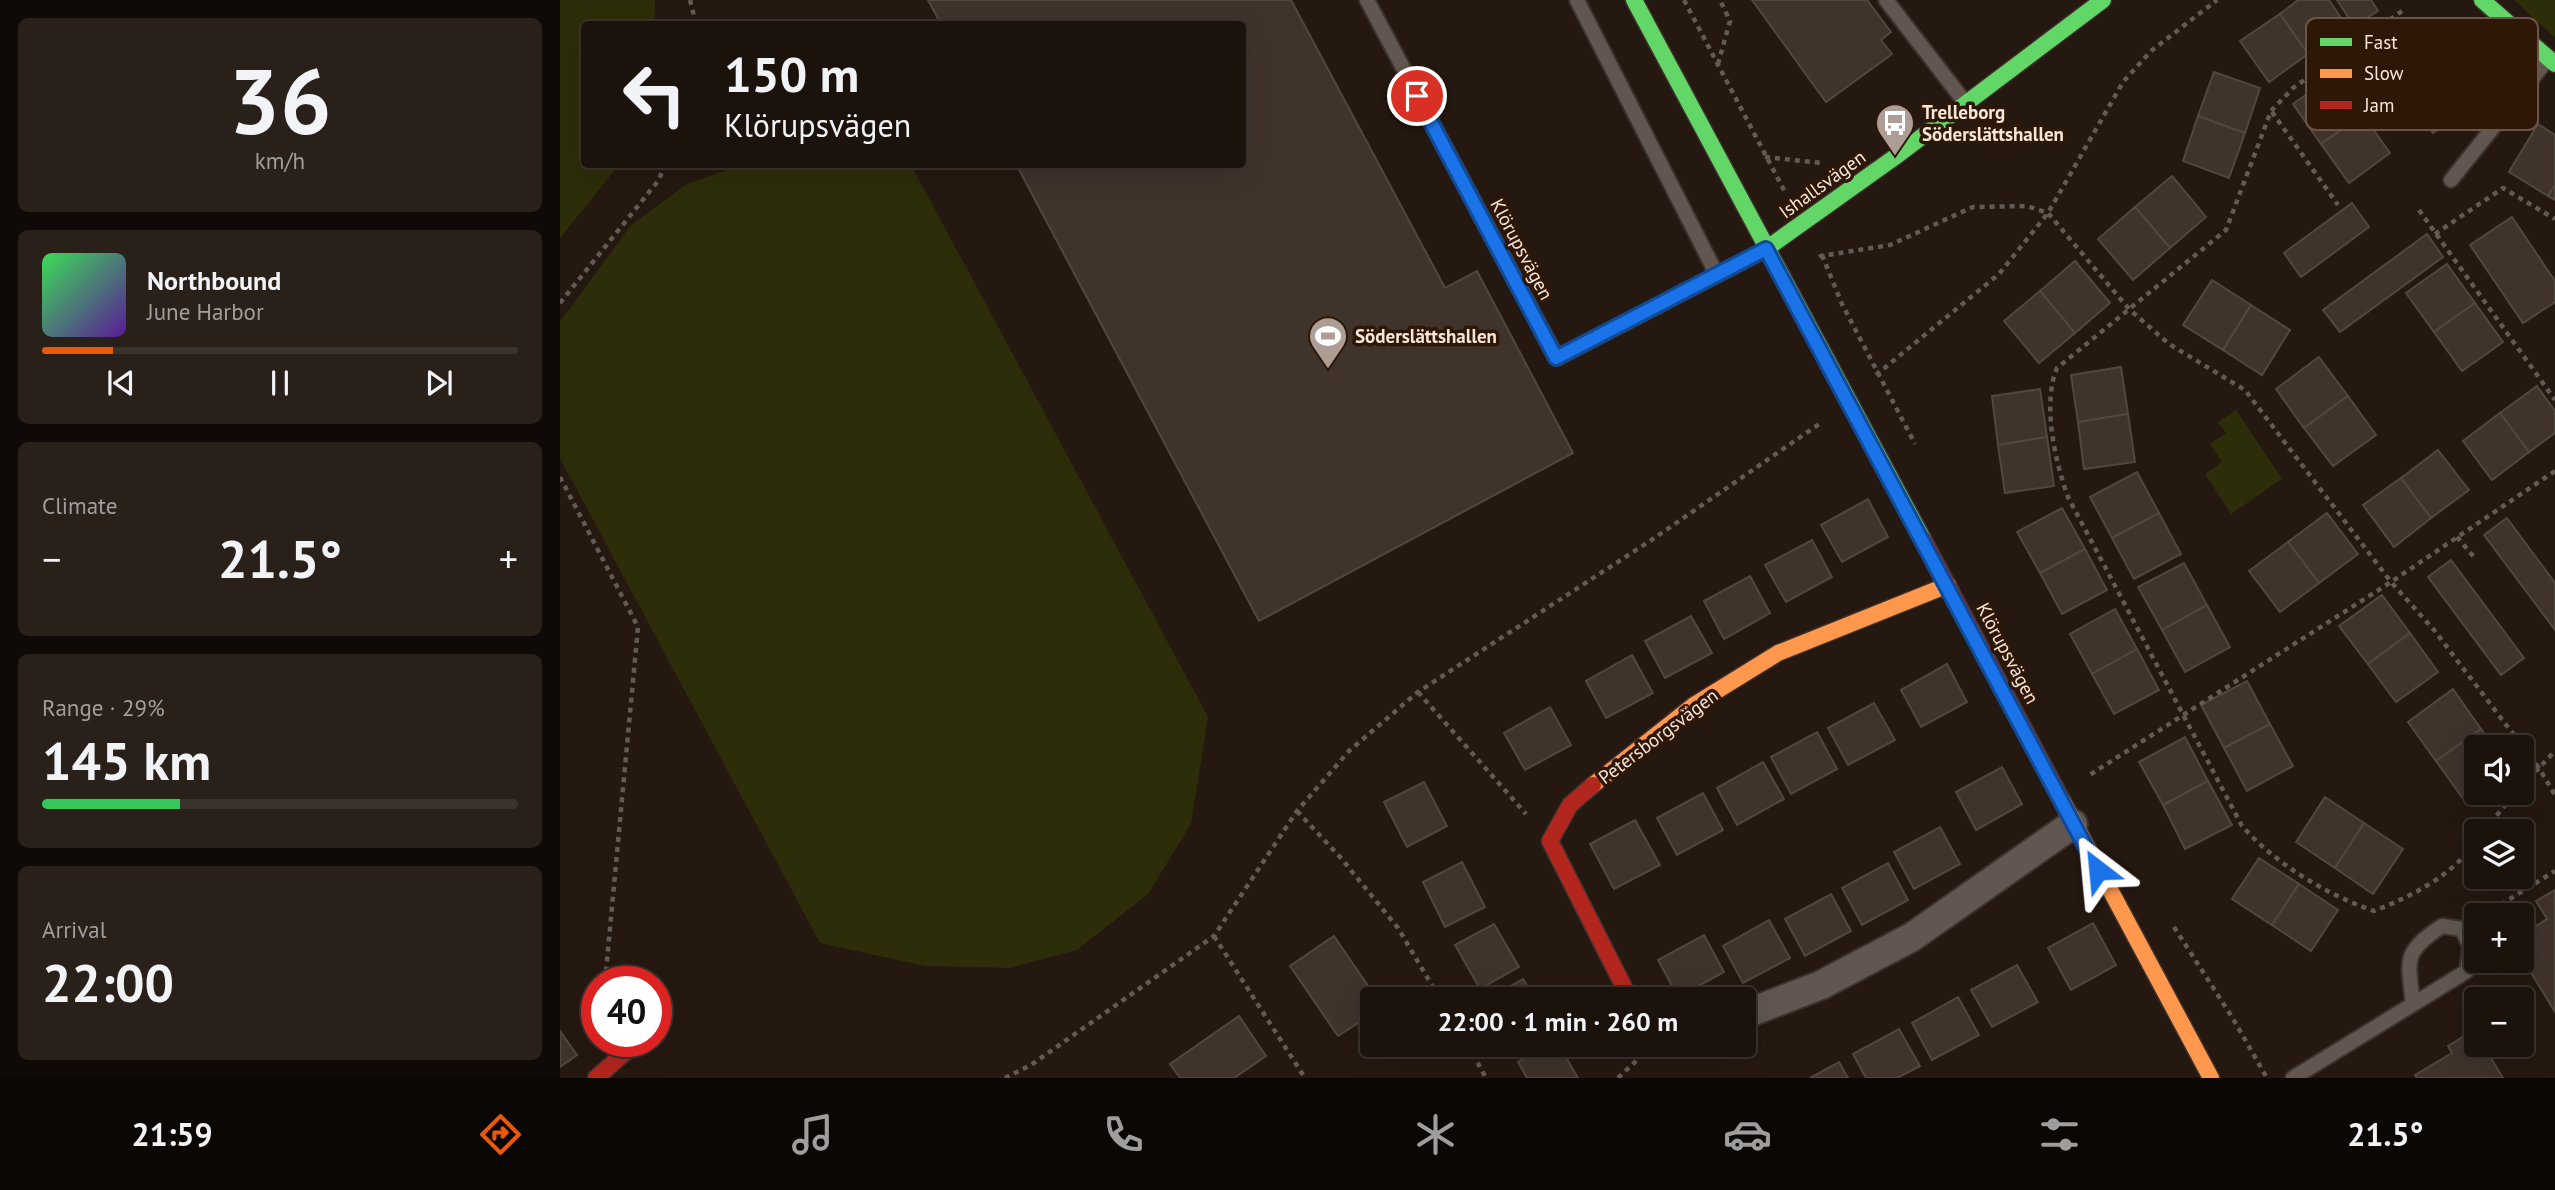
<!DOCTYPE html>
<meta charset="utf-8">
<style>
:root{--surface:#1c120c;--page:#29201a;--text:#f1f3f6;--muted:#a09e9d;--line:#3a322d;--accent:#ea580c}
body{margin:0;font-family:"PT Sans",sans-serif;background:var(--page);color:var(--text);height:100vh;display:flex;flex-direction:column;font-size:26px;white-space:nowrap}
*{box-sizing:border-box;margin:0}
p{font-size:23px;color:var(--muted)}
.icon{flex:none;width:38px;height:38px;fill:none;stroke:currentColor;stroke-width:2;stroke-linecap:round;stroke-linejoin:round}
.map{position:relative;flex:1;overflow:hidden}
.sheet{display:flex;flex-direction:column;gap:18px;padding:18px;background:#0f0a07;width:560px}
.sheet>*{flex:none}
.guide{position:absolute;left:21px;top:21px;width:665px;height:147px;border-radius:7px;box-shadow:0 7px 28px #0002,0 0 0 2px var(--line);background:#1c120c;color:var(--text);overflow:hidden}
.controls{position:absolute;left:1904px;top:735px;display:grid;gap:14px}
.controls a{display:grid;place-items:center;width:70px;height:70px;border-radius:7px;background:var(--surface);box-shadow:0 7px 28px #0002,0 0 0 2px var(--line);font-size:35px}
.speed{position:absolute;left:21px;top:966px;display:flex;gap:14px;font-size:35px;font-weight:700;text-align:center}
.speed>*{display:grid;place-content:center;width:91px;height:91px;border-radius:50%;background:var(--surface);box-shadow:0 7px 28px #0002,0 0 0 2px var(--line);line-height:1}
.speed .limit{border:10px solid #d22;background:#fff;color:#111}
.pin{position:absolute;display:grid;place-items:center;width:60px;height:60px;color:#fff;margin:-30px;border:4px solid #fff;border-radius:50%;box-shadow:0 2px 7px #0007}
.me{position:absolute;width:77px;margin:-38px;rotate:331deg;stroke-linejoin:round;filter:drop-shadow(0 0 5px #0008)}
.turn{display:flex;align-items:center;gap:24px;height:147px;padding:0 28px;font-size:32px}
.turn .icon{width:91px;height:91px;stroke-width:2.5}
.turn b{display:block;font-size:49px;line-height:60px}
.big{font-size:52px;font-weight:700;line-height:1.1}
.sheet .card{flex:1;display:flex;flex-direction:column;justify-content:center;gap:10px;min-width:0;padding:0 24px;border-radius:10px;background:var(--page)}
.sheet .dial{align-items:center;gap:0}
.dial b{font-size:91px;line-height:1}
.song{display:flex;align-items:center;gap:21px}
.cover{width:84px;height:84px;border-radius:10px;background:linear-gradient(135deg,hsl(130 70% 55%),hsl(270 70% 35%))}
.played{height:7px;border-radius:4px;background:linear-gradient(90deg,var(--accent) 15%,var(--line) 15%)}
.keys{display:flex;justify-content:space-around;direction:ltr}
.heat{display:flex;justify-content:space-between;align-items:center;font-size:38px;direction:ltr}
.charge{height:10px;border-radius:5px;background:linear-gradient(90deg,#34c759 29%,var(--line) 0)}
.trip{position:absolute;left:800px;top:987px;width:396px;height:70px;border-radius:7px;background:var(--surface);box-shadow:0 7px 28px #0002,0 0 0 2px var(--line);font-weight:700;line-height:70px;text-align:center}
.tabs{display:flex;height:112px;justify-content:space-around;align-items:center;background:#0b0705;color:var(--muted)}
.tabs .icon{width:49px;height:49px}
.tabs .current{color:var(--accent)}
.tabs b{font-size:32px;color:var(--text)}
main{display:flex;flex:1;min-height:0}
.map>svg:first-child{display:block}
.green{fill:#2e2d09}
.building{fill:#3f332c;stroke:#52473f;stroke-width:2}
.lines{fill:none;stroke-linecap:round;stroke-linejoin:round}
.lane-casing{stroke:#3c312c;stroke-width:18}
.street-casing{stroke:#3c312c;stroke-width:32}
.fast-casing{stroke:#3c312c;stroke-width:19}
.slow-casing{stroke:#3c312c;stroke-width:19}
.jam-casing{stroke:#3c312c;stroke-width:19}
.path{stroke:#645a55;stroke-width:4.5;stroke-dasharray:5 5;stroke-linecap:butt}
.lane{stroke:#615750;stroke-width:14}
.street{stroke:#615750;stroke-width:28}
.fast{stroke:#63d668;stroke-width:16}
.slow{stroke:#ff974d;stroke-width:16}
.jam{stroke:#b3261e;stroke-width:16}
.route-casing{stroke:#114b97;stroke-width:18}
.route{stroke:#1a73e8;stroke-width:12}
.labels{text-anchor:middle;stroke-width:7;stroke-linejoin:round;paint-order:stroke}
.poi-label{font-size:19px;font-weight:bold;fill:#f6e5db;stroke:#2e1707;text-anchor:start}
.street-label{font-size:19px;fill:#f6e5db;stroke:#2e1707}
.key{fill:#2e1707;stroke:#6a5547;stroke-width:2}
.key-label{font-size:19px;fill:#f6e5db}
</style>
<main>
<section class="sheet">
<div class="card dial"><b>36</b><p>km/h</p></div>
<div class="card">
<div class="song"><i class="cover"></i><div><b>Northbound</b><p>June Harbor</p></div></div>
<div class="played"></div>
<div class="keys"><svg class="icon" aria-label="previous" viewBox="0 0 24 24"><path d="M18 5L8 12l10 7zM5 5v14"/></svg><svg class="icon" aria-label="pause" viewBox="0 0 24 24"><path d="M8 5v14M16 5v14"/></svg><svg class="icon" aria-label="next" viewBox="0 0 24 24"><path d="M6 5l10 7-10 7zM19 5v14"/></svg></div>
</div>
<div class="card"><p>Climate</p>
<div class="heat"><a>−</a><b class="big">21.5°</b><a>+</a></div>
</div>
<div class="card"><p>Range · 29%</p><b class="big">145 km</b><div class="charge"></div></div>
<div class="card"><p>Arrival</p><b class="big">22:00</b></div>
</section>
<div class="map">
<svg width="1995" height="1078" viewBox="0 0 1995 1078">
<rect width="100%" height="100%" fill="#251810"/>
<g class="green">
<path d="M0 0H95L94 24H24V164L59 165 0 238Z"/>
<path d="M1954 0H1995V38Z"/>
<path d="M297 165H351L648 717 631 824 588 894 517 950 449 968 365 966 260 943 0 458V322L71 225 127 184 180 165Z"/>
<path d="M1676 410 1722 479 1671 514 1645 474 1662 462 1650 444 1666 433 1658 422Z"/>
</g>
<g class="building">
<path d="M368 0H731L885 288 917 271 1013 453 699 621 456 164H682V24H381Z"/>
<path d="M1192 0H1307L1331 32 1321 40 1332 54 1266 102Z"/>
<path d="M1738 0H1769L1787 27 1748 54 1720 14Z"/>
<path d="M1777 0H1811L1818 11 1794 26Z"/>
<path d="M1720 14 1748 54 1709 82 1680 41Z"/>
<path d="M1840 40 1895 118 1873 133 1818 56Z"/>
<path d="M1654 72 1700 88 1685 133 1638 116Z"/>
<path d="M1775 75 1803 115 1761 144 1733 104Z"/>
<path d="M1803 115 1830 153 1789 183 1761 144Z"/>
<path d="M1638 116 1685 133 1669 178 1623 161Z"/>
<path d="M1978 124 1995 135V185L1988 196 1949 172Z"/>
<path d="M1612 176 1646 217 1610 248 1575 207Z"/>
<path d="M1995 185V200L1988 196Z"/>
<path d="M1792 203 1809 227 1741 277 1724 253Z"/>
<path d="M1575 207 1610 248 1573 280 1538 239Z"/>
<path d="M1952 217 1995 281V302L1963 323 1910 245Z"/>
<path d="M1867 234 1883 257 1780 332 1763 310Z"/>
<path d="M1515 261 1550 303 1515 333 1480 291Z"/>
<path d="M1887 264 1915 303 1874 332 1846 293Z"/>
<path d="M1652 280 1691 305 1663 350 1623 325Z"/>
<path d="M1480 291 1515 333 1479 363 1444 321Z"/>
<path d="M1915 303 1943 342 1902 371 1874 332Z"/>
<path d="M1691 305 1730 330 1702 375 1663 350Z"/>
<path d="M1759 357 1788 396 1744 428 1716 389Z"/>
<path d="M1561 367 1568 414 1518 422 1511 375Z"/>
<path d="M1977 386 1995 411V433L1969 452 1940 413Z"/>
<path d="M1480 389 1487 437 1438 445 1432 396Z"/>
<path d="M1788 396 1816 435 1773 466 1744 428Z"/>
<path d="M1940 413 1969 452 1932 480 1903 441Z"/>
<path d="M1568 414 1575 462 1524 469 1518 422Z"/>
<path d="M1487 437 1494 486 1445 493 1438 445Z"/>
<path d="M1878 450 1909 490 1871 518 1841 478Z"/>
<path d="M1577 472 1599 513 1552 538 1530 497Z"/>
<path d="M1841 478 1871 518 1834 547 1803 505Z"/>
<path d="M1308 499 1328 537 1282 562 1261 525Z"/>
<path d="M1502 508 1525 549 1480 573 1457 532Z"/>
<path d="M1599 513 1621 554 1574 579 1552 538Z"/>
<path d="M1767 513 1798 554 1759 583 1728 542Z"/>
<path d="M1947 518 1995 583V630L1924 535Z"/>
<path d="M1252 540 1272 577 1226 602 1205 565Z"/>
<path d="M1728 542 1759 583 1720 612 1689 571Z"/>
<path d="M1525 549 1547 590 1502 614 1480 573Z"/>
<path d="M1891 560 1964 658 1941 675 1868 577Z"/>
<path d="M1624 563 1647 605 1602 630 1578 587Z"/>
<path d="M1190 576 1210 613 1164 639 1144 601Z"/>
<path d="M1822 595 1850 633 1808 664 1779 626Z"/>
<path d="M1647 605 1670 647 1625 672 1602 630Z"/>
<path d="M1555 609 1577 649 1532 674 1510 634Z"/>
<path d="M1131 616 1152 653 1105 678 1085 641Z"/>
<path d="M1850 633 1878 672 1836 702 1808 664Z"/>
<path d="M1577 649 1599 690 1554 714 1532 674Z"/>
<path d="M1072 655 1093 693 1046 718 1026 681Z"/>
<path d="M1387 664 1407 702 1361 727 1341 690Z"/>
<path d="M1687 681 1710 724 1664 748 1641 705Z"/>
<path d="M1893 689 1921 729 1876 761 1848 722Z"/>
<path d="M1314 703 1335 740 1288 765 1268 728Z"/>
<path d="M990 707 1011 745 965 770 944 733Z"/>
<path d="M1710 724 1733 766 1687 791 1664 748Z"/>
<path d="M1921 729 1934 747H1916V791L1904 800 1876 761Z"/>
<path d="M1257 732 1277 769 1231 794 1211 757Z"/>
<path d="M1625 737 1648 781 1603 805 1579 762Z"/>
<path d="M1203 762 1224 799 1177 825 1157 788Z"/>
<path d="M1442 767 1462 804 1416 830 1396 792Z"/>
<path d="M1648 781 1672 825 1625 849 1603 805Z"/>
<path d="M864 782 887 826 847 847 824 802Z"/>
<path d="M1143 793 1163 830 1117 855 1097 818Z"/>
<path d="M1765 797 1804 823 1775 868 1736 842Z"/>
<path d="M1075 820 1100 865 1054 889 1030 844Z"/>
<path d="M1804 823 1843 849 1813 894 1775 868Z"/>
<path d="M1380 827 1400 864 1354 889 1334 852Z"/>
<path d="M1699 858 1739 884 1712 925 1672 899Z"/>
<path d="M902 862 925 907 885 927 863 882Z"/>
<path d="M1328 863 1348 900 1302 925 1282 888Z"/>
<path d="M1739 884 1778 910 1751 951 1712 925Z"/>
<path d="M1995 890V1012L1962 958V935L1987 919 1976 901Z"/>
<path d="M1271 894 1291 931 1245 956 1225 919Z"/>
<path d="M1209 920 1230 958 1183 983 1163 946Z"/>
<path d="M1533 923 1556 965 1511 990 1488 948Z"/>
<path d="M934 924 959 967 920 989 895 945Z"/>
<path d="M1144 935 1164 972 1118 997 1098 960Z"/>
<path d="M774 936 817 999H812V1014L778 1036 730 966Z"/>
<path d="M1457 965 1478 1002 1432 1027 1411 990Z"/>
<path d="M963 979 975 999H927Z"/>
<path d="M1398 997 1419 1035 1372 1060 1352 1023Z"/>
<path d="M679 1016 706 1056 674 1078H620L610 1064Z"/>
<path d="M1339 1029 1360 1066 1337 1078H1306L1293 1054Z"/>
<path d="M1914 1030 1916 1045H1923L1943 1078H1857L1855 1075 1892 1053 1888 1046Z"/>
<path d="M0 1031 17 1055 0 1067Z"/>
<path d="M989 1045H999L1018 1078H967L958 1062Z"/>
<path d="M1279 1062 1288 1078H1250Z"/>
</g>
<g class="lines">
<defs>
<g id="lane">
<path d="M807 0 997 358 1205 250"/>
<path d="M1017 0 1157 275"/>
<path d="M1326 0 1404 101"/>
<path d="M1891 180 1987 60"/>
<path d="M1733 1078 1907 971 1910 947 1902 929 1882 926C1842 953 1848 959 1853 1004"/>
</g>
<path id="street" d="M1183 1015 1261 985 1352 937 1513 824"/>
<g id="fast">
<path d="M1074 0 1363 539"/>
<path d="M1922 0 1995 64"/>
<path d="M1206 249 1335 157 1543 0"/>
</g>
<g id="slow">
<path d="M1033 785 1134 705 1218 653 1388 585"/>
<path d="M1502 800 1651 1078"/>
</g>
<g id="jam">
<path d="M1363 539 1502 800"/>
<path d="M1033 785 1010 805 990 841 1070 999"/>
<path d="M36 1078 78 1041"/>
</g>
</defs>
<use href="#lane" class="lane-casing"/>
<use href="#street" class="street-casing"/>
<use href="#fast" class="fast-casing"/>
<use href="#slow" class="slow-casing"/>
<use href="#jam" class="jam-casing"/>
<g class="path">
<path d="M130 0 136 24"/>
<path d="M1124 0 1226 194"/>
<path d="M1842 11 1733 88 1711 111 1666 230 1497 368C1482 403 1495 462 1508 497L1682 826C1716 864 1765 894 1814 911 1854 895 1890 877 1916 842"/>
<path d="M1158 64 1170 21 1160 0"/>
<path d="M1712 112 1778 205"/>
<path d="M1205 157 1262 163"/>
<path d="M1859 210 1995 400"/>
<path d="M1875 234 1943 188 1995 219"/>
<path d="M1260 254 1261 256 1330 245 1413 207 1467 206 1488 213 1569 309 1609 344 1685 390 1831 582 1528 776"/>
<path d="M1262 255 1282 304 1355 444"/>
<path d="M0 303 98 181 106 164"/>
<path d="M1316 375 1439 274 1488 213 1563 82 1591 51 1657 0"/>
<path d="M1995 471 1831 582 1874 630 1979 768 1995 751"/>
<path d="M0 477 78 627 45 982"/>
<path d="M1897 537 1914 557"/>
<path d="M858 692 966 814"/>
<path d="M1962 786 1979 768 1995 795"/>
<path d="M737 811 781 858 838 928 880 999"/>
<path d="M1924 831 1955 793"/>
<path d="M1924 915 1995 871"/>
<path d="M1614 927 1672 1017 1707 1078"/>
<path d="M654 936 745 1078"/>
<path d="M908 1045 926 1078"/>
<path d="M445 1078 471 1065 654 936 737 811 789 751 858 692 1093 539 1262 422"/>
<path d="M1058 1078 1093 1045"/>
</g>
<use href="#lane" class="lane"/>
<use href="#street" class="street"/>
<use href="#fast" class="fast"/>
<use href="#slow" class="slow"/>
<use href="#jam" class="jam"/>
</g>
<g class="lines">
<defs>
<path id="route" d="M857 96 996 358 1206 249 1538 870"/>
</defs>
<use href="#route" class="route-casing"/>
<use href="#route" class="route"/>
</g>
<defs>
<symbol id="bus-pin" viewBox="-11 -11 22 30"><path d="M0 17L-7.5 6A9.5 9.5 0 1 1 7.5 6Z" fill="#ad9d94" stroke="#2e1707"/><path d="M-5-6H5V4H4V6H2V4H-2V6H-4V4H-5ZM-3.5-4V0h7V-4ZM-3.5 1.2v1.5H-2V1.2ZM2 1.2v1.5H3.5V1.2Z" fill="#fff"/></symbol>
<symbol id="stadium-pin" viewBox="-11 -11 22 30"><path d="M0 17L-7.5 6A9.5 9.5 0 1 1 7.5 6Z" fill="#ad9d94" stroke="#2e1707"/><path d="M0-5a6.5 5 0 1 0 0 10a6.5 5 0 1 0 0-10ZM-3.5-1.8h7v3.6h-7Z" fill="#fff"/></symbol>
</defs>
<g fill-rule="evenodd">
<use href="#bus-pin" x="1313" y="101" width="44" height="60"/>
<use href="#stadium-pin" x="746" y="314" width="44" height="60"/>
</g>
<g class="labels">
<g class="poi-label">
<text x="1362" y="119">Trelleborg<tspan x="1362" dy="22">Söderslättshallen</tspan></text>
<text x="795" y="343">Söderslättshallen</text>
</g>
<g class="street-label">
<text transform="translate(1262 184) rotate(-36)" y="7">Ishallsvägen</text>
<text transform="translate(962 249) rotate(62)" y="7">Klörupsvägen</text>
<text transform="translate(1448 653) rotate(62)" y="7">Klörupsvägen</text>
<text transform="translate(1098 736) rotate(-37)" y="7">Petersborgsvägen</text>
</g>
</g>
<rect x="1746" y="18" width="232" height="112" rx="10" class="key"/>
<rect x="1760" y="38" width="32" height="8" fill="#63d668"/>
<rect x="1760" y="69" width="32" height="9" fill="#ff974d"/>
<rect x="1760" y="101" width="32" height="8" fill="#b3261e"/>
<g class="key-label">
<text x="1804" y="49">Fast</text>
<text x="1804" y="80">Slow</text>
<text x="1804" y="112">Jam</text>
</g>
</svg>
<div class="controls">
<a><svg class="icon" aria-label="sound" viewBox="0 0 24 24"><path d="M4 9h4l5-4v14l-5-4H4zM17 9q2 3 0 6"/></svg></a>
<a><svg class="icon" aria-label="layers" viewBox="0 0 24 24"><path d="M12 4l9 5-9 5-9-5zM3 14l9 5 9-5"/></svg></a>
<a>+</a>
<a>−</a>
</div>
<div class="speed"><div class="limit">40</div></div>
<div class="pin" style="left:857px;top:96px;background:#d93025"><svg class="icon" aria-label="arrive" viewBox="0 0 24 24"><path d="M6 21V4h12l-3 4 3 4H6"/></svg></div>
<svg class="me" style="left:1538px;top:870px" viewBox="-20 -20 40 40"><path d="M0-17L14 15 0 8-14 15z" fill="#1a73e8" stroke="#fff" stroke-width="4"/></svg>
<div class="trip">22:00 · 1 min · 260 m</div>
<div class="guide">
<div class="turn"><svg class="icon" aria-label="left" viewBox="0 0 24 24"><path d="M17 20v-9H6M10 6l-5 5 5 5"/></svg><div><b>150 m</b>Klörupsvägen</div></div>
</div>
</div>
</main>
<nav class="tabs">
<b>21:59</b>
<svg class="icon current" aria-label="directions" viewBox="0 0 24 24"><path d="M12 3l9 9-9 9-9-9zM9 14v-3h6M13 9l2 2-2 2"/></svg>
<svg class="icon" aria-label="music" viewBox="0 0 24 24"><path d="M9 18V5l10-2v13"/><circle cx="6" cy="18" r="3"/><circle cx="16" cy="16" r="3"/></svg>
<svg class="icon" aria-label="phone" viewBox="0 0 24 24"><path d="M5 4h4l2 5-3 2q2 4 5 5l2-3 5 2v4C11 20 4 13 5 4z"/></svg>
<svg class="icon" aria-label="climate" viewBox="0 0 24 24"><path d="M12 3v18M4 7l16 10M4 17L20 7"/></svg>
<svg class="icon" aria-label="car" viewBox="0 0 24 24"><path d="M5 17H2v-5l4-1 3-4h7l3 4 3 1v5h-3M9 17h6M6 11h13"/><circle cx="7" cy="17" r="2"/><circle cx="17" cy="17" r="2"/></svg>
<svg class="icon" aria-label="filters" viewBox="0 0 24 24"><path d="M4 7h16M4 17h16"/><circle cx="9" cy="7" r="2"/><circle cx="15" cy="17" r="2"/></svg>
<b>21.5°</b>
</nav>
